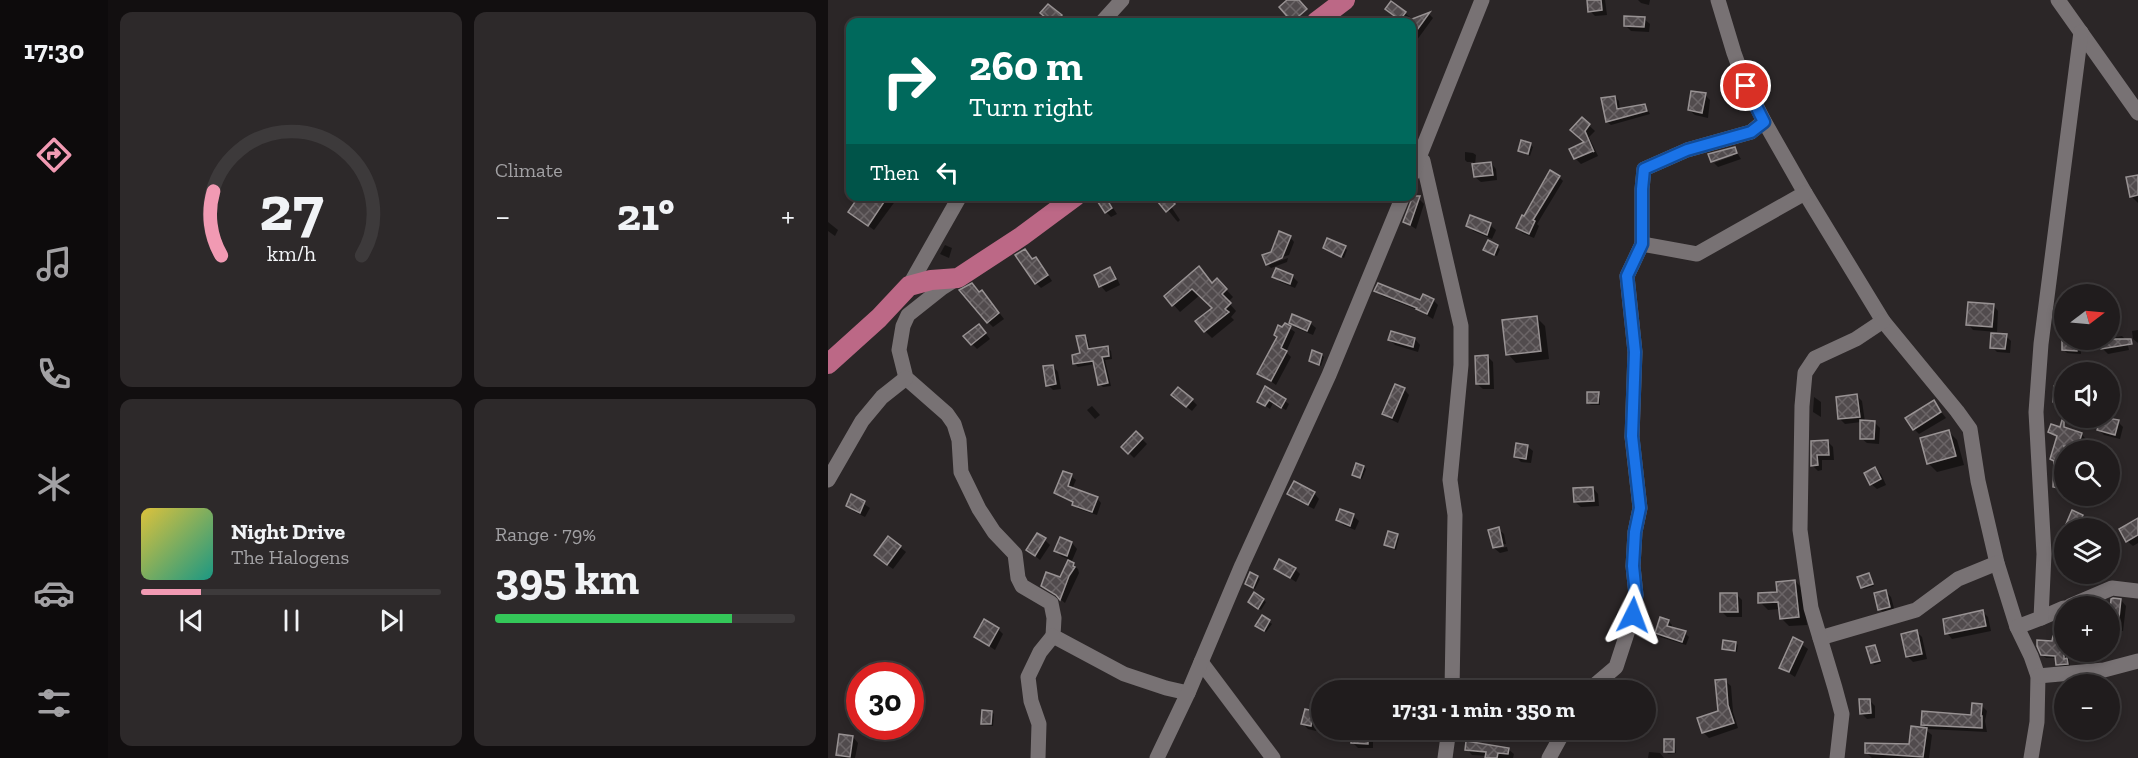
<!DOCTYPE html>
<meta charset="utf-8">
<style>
:root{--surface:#201c1d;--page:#2d292a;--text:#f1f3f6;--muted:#a2a1a4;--line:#3d3a3b;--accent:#f19ab3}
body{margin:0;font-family:"Zilla Slab",serif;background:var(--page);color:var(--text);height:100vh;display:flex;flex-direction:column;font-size:22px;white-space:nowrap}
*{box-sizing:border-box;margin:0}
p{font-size:20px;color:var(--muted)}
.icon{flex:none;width:33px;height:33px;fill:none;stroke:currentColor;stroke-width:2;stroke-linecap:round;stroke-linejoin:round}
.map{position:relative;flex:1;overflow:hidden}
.details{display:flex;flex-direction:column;gap:12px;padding:12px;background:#120f10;width:720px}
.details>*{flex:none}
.hud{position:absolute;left:18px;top:18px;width:570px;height:183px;border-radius:12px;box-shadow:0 3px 9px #0003,0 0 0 2px var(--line);background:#00695c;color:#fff;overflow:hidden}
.needle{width:39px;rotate:74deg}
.buttons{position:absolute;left:1226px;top:284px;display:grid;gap:12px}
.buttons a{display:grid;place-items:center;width:66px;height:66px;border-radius:50%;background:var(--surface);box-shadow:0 3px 9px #0003,0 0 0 2px var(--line);font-size:30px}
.speed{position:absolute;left:18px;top:662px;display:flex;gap:12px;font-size:30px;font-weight:700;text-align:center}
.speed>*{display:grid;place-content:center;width:78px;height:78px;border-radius:50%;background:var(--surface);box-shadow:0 3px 9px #0003,0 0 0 2px var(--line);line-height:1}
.speed .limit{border:9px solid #d22;background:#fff;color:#111}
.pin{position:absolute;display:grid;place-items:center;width:51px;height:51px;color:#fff;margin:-26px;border:3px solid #fff;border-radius:50%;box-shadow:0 2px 6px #0007}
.me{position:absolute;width:66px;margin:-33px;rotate:3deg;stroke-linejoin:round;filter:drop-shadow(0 0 4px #0008)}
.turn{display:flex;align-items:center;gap:21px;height:126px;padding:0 24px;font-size:27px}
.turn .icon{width:78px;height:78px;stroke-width:2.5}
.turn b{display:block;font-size:42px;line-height:51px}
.then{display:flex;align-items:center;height:57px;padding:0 24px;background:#0003;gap:12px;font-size:22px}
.big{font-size:45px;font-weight:700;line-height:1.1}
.details .widget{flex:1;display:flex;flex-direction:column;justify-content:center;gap:9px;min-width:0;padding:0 21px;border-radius:12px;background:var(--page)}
.details .dial{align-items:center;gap:0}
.dial svg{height:156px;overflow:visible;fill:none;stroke:var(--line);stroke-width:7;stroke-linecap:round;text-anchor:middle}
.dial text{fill:var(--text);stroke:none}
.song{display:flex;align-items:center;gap:18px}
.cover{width:72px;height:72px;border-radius:9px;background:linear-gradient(135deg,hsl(50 70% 55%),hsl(170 70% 35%))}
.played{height:6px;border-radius:3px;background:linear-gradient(90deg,var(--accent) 20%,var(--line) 20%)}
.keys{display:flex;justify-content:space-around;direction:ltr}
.heat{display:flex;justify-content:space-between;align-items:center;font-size:33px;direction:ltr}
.charge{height:9px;border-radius:4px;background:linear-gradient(90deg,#34c759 79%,var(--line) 0)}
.details .tiles{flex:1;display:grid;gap:12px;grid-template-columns:repeat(2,1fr)}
.trip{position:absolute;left:483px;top:680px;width:345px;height:60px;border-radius:30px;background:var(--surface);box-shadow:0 3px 9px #0003,0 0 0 2px var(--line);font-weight:700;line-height:60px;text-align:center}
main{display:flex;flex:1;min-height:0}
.menu{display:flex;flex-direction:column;width:108px;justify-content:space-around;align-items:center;background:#0d0b0c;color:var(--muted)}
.menu .icon{width:42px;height:42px}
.menu .current{color:var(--accent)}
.menu b{font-size:27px;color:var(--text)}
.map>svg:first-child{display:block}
.shadow{fill:#0007}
.building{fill:url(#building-cross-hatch);stroke:#989293;stroke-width:1.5}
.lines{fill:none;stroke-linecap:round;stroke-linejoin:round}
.minor{stroke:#787274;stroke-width:15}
.major{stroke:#bc6886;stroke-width:20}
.route-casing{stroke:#114b97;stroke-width:15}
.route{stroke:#1a73e8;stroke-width:10}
</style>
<main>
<nav class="menu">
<b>17:30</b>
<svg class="icon current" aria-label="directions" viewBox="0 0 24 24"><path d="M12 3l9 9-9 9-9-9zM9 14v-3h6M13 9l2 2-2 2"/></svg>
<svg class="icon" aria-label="music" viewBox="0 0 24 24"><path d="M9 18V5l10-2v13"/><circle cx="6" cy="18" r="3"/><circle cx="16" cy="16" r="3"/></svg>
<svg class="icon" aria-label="phone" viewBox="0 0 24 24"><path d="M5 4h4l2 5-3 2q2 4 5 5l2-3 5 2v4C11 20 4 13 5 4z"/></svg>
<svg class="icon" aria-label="climate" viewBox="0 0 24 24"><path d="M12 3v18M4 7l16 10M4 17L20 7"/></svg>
<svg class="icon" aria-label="car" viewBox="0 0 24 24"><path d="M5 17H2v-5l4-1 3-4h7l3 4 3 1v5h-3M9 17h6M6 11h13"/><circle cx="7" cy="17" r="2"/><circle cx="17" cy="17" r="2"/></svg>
<svg class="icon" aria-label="filters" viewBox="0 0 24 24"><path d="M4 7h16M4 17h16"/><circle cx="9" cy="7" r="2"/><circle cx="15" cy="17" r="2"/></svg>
</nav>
<section class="details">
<div class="tiles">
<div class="widget dial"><svg viewBox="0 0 100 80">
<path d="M14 69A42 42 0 1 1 86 69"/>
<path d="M14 69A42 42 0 0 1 10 36" stroke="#f19ab3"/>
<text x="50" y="56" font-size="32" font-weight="700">27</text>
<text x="50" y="72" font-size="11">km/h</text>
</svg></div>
<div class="widget"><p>Climate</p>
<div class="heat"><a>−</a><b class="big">21°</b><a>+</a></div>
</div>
<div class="widget">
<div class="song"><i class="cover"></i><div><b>Night Drive</b><p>The Halogens</p></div></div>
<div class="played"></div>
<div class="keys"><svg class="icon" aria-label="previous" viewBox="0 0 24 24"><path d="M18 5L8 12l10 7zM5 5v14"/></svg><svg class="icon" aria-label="pause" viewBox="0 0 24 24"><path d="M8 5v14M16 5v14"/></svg><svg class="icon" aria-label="next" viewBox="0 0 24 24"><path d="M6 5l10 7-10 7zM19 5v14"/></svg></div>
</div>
<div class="widget"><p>Range · 79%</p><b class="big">395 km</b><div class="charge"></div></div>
</div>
</section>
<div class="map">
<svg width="1310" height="758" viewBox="0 0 1310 758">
<defs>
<pattern id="building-cross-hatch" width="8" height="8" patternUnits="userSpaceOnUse" patternTransform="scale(1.5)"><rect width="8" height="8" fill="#514b4d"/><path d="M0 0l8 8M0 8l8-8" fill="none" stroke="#6b6567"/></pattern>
</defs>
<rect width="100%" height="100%" fill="#2b2627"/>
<g class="shadow">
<path d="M760 0H777L779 15 767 16 762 11Z"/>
<path d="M810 0H822L821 5 813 3Z"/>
<path d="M563 3 586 20 601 14 605 18 586 44 584 42V22H577L564 14Z"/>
<path d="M233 16 237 22H224L219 18Z"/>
<path d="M816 19 822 24 821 32 803 31 797 25Z"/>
<path d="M877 95 882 100 880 118 867 115 861 110Z"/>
<path d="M787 97 791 101 792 110 817 106 822 114 783 125 779 122Z"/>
<path d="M754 119 767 131 761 137 770 156 753 164 747 158 758 143Z"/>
<path d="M702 145 705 147 702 156 691 150Z"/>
<path d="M906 148 913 159 890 167 886 163 905 156 904 154 884 162 882 155Z"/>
<path d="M637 152 645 153 648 155 647 165 663 163 668 169 669 180 653 182 647 177 645 162H639L637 160Z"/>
<path d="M1310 176V203L1303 196Z"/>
<path d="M731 177 735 181 709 224 711 226 706 238 694 233 690 228 696 218Z"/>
<path d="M46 196H71L46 230 28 217Z"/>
<path d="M277 196 289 214 283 217 278 212Z"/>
<path d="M329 196H336L352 220 350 222 348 220Z"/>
<path d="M499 196H516L513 203Z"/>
<path d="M591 199 596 204 588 229 577 222Z"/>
<path d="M643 217 662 225 668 230 664 239 645 231 640 226Z"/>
<path d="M0 222 10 230 7 236 0 231Z"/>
<path d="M462 237 466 242 461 255 439 262Z"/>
<path d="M660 242 672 249 669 256 659 252Z"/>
<path d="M117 245 124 248 121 258 112 254Z"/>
<path d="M497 248H517L519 250 516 258Z"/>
<path d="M460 258 459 262 443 268 440 265Z"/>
<path d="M205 261 213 264 224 281 213 288 208 283Z"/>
<path d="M371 268 385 284 389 280 405 297 400 302 408 311 403 317 406 320 384 338 377 331 386 309 372 295 352 312 338 296Z"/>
<path d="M282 269 287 274 292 285 278 292 273 286Z"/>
<path d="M449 270 465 277 470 282 467 288 452 282 446 276Z"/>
<path d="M144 285 152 294 159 297 176 319 165 327 160 322Z"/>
<path d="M548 290 593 302 605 300 610 305 605 319 592 311 554 296Z"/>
<path d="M1165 305 1170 311 1169 332 1145 330 1140 324Z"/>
<path d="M1233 313 1236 314V324L1232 320Z"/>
<path d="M709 318 717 326 721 359 688 363 680 354Z"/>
<path d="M462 323H482L488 328 485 335 468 328Z"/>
<path d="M457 325 467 332 458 352 463 357 448 385 431 373Z"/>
<path d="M1310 330V343L1305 339 1304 331Z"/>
<path d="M156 331 162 339 149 349 144 344Z"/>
<path d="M256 336 260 340 262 350 280 348 283 351 284 359 277 360 283 386 275 387 272 384 267 364 250 367 247 364 253 355Z"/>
<path d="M1178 336 1183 341 1182 353 1169 352 1164 347Z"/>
<path d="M1294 336 1299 341 1301 350 1280 354 1275 349 1273 340Z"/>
<path d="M587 339 592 345 590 352 567 345 562 340Z"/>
<path d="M1242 339H1253V354L1239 353 1235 349Z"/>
<path d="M493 355 496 357 493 366 482 361Z"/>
<path d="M660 357 665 362 666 389H655L649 384Z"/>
<path d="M225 366 230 372 233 389 225 390 220 385Z"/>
<path d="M438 388 461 404 458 410 445 403 442 409 431 401Z"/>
<path d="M1236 388V408L1232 407 1226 402Z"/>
<path d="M576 389 581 395 570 423 562 419 556 414Z"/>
<path d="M770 394 772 396V405H763L760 403Z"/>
<path d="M1029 396 1034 401 1037 422H1046L1052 428 1051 444 1039 443 1033 438V422L1017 424 1012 419Z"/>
<path d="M986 397 993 402V417L985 412Z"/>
<path d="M350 400H364L369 405 364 411Z"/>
<path d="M1105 402 1118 418 1091 434 1086 429Z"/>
<path d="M264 406 272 415 267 419 259 410Z"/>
<path d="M1290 422 1295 427 1292 439 1276 435 1271 430Z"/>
<path d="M1120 431 1129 440 1136 465 1109 472 1100 463Z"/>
<path d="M1222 432 1253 434 1258 439 1255 450H1236V492L1231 491 1226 487 1230 438Z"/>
<path d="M308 433 319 444 306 458 295 447Z"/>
<path d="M999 441 1005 447 1006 460H994V470L990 471 984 465 985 442Z"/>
<path d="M699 446 705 451 703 463 693 462 688 457Z"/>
<path d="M536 467 538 469 534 479 525 475Z"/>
<path d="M1047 469 1053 474 1058 485 1049 489 1043 484Z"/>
<path d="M243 476 248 480 244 489 269 498 273 503 269 515 250 509 246 503 232 497 228 493Z"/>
<path d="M765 488 770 494 771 506 753 507 747 502Z"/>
<path d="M461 493H486L491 499 486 509 466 499Z"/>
<path d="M24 496 42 508 37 517 25 511 19 505Z"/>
<path d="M1245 512 1254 516 1260 522 1257 528H1245L1240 523Z"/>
<path d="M525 516 531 521 527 530 515 525 510 520Z"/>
<path d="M1310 520V543L1305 546 1299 541Z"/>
<path d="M670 529 676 534 678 544 668 546V549L679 547 680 551 672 553 666 548Z"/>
<path d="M569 536 571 538 568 550 560 547 558 545Z"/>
<path d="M61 538 78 552 65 569 54 561Z"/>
<path d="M232 539 244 543 249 549 243 563 250 569 251 573 237 603 215 585 232 579 242 560 233 556 228 551Z"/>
<path d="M217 540 222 545 212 560 200 550Z"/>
<path d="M447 568 467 569 472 574 468 582Z"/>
<path d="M1040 574 1046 586 1036 589 1034 587Z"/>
<path d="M429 577 432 579 427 589 421 586Z"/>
<path d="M967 581 975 589 979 625 961 626 953 618 952 609 940 610 932 602 950 594Z"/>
<path d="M1058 592 1063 597 1067 612 1057 614 1052 609Z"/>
<path d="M908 594 914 600V617H899L894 612Z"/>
<path d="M435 600 438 602 433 610 424 604Z"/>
<path d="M1293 600 1298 606 1295 631 1286 630 1281 625 1284 601Z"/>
<path d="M1155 612 1160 617 1163 631 1124 639 1119 633Z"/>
<path d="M434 617 444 624 438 632 431 628Z"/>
<path d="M840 621 844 625 843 628 857 633 861 637 858 645 832 637 828 633Z"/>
<path d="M170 629 175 634 167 650 148 637Z"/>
<path d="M1089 632 1094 637 1099 659 1085 662 1079 656Z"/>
<path d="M1236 637V651H1240L1242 667 1233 668 1230 664 1229 658H1218L1214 654 1226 642Z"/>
<path d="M966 639 980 649 967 677 952 667Z"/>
<path d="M908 643 910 645 909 652 898 650 896 648Z"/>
<path d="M1047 646 1053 663 1046 665 1044 662Z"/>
<path d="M897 681 903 686 905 712 910 728 881 738 875 732 892 712Z"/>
<path d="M1041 700 1047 706V718L1039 719 1033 713Z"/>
<path d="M1154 706 1159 711 1157 721 1159 732 1100 729 1095 724 1144 717Z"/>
<path d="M164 712 166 714 165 726 156 725 154 723Z"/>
<path d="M486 712 491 718 488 731 480 729 474 723Z"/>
<path d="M549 729H562L561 732Z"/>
<path d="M1098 730 1104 735 1101 758H1044L1039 753 1082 745Z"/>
<path d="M540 732 545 737V748H530L524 742Z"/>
<path d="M25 737 30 743 27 758H13L9 754Z"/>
<path d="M845 741 847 743 848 753 840 754 838 751Z"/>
<path d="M639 749H680L686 754 685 758H659V756L644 755Z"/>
<path d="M821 752 832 753 836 758H820Z"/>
</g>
<g class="building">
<path d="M459 0H471L479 9 464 22 451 7Z"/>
<path d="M759 0H773L774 10 760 12Z"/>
<path d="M563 1 578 12 572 20 557 9Z"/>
<path d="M220 4 234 15 228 22H223L212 13Z"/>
<path d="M602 12 584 37V19Z"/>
<path d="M796 16 817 17 816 27 796 26Z"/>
<path d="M863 91 878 93 874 113 860 110Z"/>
<path d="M787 96 789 109 817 104 819 111 778 122 773 98Z"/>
<path d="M754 117 762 124 757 131 766 152 765 151 746 159 741 149 756 142 742 130Z"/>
<path d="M693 140 703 143 700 154 690 151Z"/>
<path d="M907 147 909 153 883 162 880 154Z"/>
<path d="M663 162 665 175 646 177 644 164Z"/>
<path d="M722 170 732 176 705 220 707 221 701 234 688 228 694 215 696 216Z"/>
<path d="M1310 175V195L1302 197 1298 177Z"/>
<path d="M31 196H60L40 226 20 212Z"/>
<path d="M266 196H277L284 208 277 213Z"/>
<path d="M325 196H340L347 204 338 212Z"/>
<path d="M585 196H592L582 225 575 222Z"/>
<path d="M642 215 663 223 659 235 638 226Z"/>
<path d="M451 231 463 236 454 258 438 265 434 255 443 252Z"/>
<path d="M499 238 518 246 513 257 495 248Z"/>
<path d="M660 240 670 245 666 255 655 250Z"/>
<path d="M197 249 204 259 208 257 220 275 207 284 187 255Z"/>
<path d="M371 266 384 283 389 278 399 289 394 294 403 303 397 309 401 312 376 332 367 321 384 308 364 289 344 306 336 296Z"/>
<path d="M282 267 288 279 271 287 266 275Z"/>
<path d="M448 268 465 275 462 284 444 277Z"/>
<path d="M144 283 151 292 154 290 171 313 159 323 131 290Z"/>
<path d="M550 283 592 300 595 294 606 299 599 314 588 309 589 308 546 291Z"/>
<path d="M1140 302 1166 304 1164 327 1138 325Z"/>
<path d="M464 314 483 322 479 331 461 323Z"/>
<path d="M709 316 713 351 678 355 674 320Z"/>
<path d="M457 323 463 326 453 348 459 351 443 381 429 374 449 337 446 335 450 325 454 327Z"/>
<path d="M151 324 158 333 143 345 135 336Z"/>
<path d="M563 331 587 338 585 347 560 340Z"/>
<path d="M1163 333 1179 334 1177 349 1162 348Z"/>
<path d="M257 335 260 349 280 346 281 356 274 357 280 383 270 385 265 361 245 364 244 355 252 353 248 336Z"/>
<path d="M1271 339H1303L1304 344 1273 349Z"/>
<path d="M1234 340 1250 341 1249 351 1234 350Z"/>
<path d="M484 350 494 354 491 365 481 361Z"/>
<path d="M660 355 661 384H648L647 356Z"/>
<path d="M225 365 228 384 218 386 215 366Z"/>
<path d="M567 384 577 388 564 418 554 414Z"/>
<path d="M437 386 458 399 453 408 441 400 437 406 429 402Z"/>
<path d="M1226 386 1236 387V404L1225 402Z"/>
<path d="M350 387 365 399 358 407 343 395Z"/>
<path d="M759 392H771L770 403H759Z"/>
<path d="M1029 394 1032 417 1010 419 1008 397Z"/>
<path d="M1106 400 1113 412 1085 430 1077 418Z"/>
<path d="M1273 417 1291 420 1287 435 1269 430Z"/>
<path d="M1032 420 1047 421 1046 439H1032Z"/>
<path d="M1234 420H1236V427L1254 433 1249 450 1236 446V489L1225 487 1226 461 1222 459 1229 436 1220 432 1223 424 1232 427Z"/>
<path d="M1121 430 1128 456 1099 464 1092 438Z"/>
<path d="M308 431 315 438 300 454 293 447Z"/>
<path d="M1000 440 1001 455H989L990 465 983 466V441Z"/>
<path d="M688 443 700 445 698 459 686 457Z"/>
<path d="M528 463 536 466 532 478 524 475Z"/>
<path d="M1047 467 1053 479 1042 485 1036 473Z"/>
<path d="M235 471 244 474 240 486 270 497 264 512 244 505 245 502 226 493Z"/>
<path d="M466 481 487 492 480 505 459 494Z"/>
<path d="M765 487 766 501 746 502 745 488Z"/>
<path d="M23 494 37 501 32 513 18 506Z"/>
<path d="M512 509 526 514 522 526 508 520Z"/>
<path d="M1244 510 1255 515 1249 528 1238 524Z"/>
<path d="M1310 518V535L1298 542 1291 529Z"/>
<path d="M671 527 675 546 665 548 660 530Z"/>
<path d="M560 531 570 534 566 548 556 545Z"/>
<path d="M209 533 218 538 207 556 198 550Z"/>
<path d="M60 536 73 546 59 565 46 555Z"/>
<path d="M232 537 244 542 239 556 226 551Z"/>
<path d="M451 559 468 568 462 578 446 569Z"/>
<path d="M240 560 246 563 245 566 247 567 241 576 232 600 228 595 213 586 218 572 232 577Z"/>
<path d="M422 572 430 576 425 588 417 584Z"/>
<path d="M1041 573 1045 584 1033 588 1029 577Z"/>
<path d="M967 580 971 617 952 619 950 602 930 603V593L949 592 948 582Z"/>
<path d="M1058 590 1062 607 1050 610 1046 593Z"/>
<path d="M426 592 436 599 430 609 420 602Z"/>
<path d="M892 593H909L910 612H892Z"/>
<path d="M1285 598 1293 599 1290 627 1281 625 1283 599Z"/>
<path d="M1155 610 1158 626 1117 634 1115 619Z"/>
<path d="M434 615 442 620 436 631 427 626Z"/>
<path d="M832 617 841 620 839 626 858 631 854 642 827 633Z"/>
<path d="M156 619 171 628 161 646 146 637Z"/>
<path d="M1089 630 1094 654 1078 657 1073 634Z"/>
<path d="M1225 636H1236V659L1239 658 1240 664 1228 665 1227 656 1213 655 1209 646V640L1224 641Z"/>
<path d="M965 637 975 642 961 672 951 668Z"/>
<path d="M895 640 908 642 907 651 894 649Z"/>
<path d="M1047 645 1052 661 1043 663 1038 647Z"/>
<path d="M898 679 900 705 906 723 874 733 869 718 890 711 887 680Z"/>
<path d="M1031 699H1042L1043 713 1032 714Z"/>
<path d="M1144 703 1154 704 1153 716H1154V728L1093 725 1094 711 1143 715Z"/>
<path d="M477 709 486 711 483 726 473 724Z"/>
<path d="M154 710 164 711 163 724H153Z"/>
<path d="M1083 726 1099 728 1095 757 1037 753V743L1081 744Z"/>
<path d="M523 729H540V744L523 743Z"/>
<path d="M11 734 25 736 22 757 8 755Z"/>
<rect x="836" y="739" width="10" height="13"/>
<path d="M638 741 681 748 680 754 670 753 669 758H657L658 752 637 750Z"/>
</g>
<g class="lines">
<g class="minor">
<path d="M890 0 906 53 918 86 936 121 977 193 1055 321 1129 411 1142 429 1150 481 1169 563 1189 627 1203 656 1210 676 1209 722 1203 758"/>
<path d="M1230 0 1310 113"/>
<path d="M274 22 294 0"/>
<path d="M590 159 595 161 633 326V365L622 480 627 515 624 690"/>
<path d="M584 175 654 0"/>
<path d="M814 244 869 254 977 193"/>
<path d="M130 278 114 288 80 315 75 326 71 350 78 378 119 414 126 424 131 440 133 472 151 509 166 532 187 554 190 578 194 586 223 603 226 618 225 636 296 674 338 688 360 693"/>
<path d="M81 286 132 196"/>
<path d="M0 480 34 421 54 397 78 378"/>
<path d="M1242 606 1284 588 1310 591"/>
<path d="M1213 618 1236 608"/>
<path d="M1189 627 1213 618 1216 554 1208 412 1213 344 1253 32"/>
<path d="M992 638 1088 610 1130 579 1169 563"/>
<path d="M373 662 445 758"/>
<path d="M1210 676 1276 670 1310 661"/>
<path d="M761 690 788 667 805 615 808 595 805 566 807 532 812 508 804 437 807 352 799 276 814 244V189L816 169 859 150 923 132 936 121"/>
<path d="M210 758 211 724 203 701 200 677 212 652 225 636"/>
<path d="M329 758 360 693 414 565 501 375 575 196"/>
<path d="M617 758 621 729"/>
<path d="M721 758 737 729"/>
<path d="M1009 758 1014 714 1007 688 983 608 972 530 974 406 977 373 987 358 1028 339 1055 321"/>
</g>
<g class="major">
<path d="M488 22 517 0"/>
<path d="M0 364 51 318 81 286 103 280 130 278 194 236 248 196"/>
</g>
</g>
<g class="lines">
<defs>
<path id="route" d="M805 615 808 595 805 566 807 532 812 508 804 436 807 352 799 276 814 244V189L816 169 859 150 923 132 936 122 918 86"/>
</defs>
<use href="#route" class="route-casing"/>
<use href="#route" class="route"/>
</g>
</svg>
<div class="buttons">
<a><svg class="needle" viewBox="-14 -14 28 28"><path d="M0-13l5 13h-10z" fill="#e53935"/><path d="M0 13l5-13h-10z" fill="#a2a1a4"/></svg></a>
<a><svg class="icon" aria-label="sound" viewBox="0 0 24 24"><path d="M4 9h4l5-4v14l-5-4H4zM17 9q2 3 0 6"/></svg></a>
<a><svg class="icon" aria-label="search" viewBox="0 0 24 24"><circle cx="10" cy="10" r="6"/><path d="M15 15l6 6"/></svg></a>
<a><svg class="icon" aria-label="layers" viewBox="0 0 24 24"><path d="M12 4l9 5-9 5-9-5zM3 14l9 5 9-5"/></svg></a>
<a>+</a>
<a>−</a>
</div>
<div class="speed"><div class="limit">30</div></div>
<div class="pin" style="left:918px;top:86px;background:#d93025"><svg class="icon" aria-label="arrive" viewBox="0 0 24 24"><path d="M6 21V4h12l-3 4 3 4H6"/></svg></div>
<svg class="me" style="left:805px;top:615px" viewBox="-20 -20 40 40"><path d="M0-17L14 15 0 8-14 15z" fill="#1a73e8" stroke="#fff" stroke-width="4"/></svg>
<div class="trip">17:31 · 1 min · 350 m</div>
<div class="hud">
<div class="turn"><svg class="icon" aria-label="right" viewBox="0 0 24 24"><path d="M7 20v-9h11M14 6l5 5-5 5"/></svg><div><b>260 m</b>Turn right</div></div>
<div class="then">Then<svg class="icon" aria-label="left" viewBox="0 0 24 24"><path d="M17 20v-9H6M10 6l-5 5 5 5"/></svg></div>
</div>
</div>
</main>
